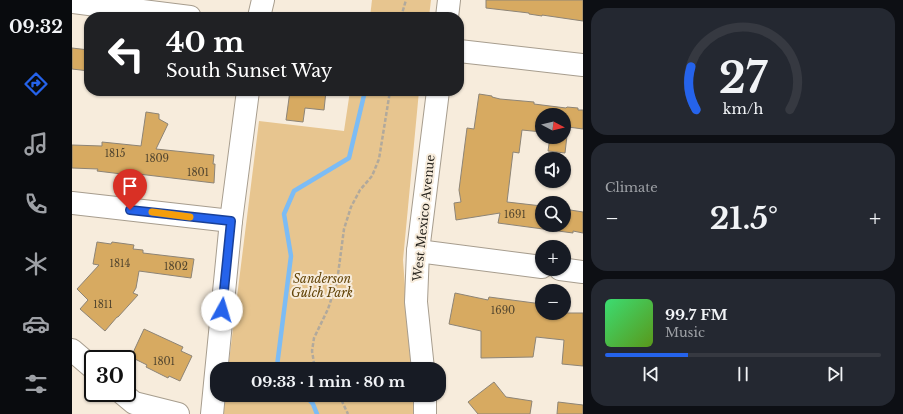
<!DOCTYPE html>
<meta charset="utf-8">
<style>
:root{--surface:#171b24;--page:#242831;--text:#f1f3f6;--muted:#9ea1a6;--line:#363941;--accent:#2563eb}
body{margin:0;font-family:"Libre Baskerville",serif;background:var(--page);color:var(--text);height:100vh;display:flex;flex-direction:column;font-size:15px;white-space:nowrap}
*{box-sizing:border-box;margin:0}
p{font-size:13px;color:var(--muted)}
.icon{flex:none;width:22px;height:22px;fill:none;stroke:currentColor;stroke-width:2;stroke-linecap:round;stroke-linejoin:round}
.map{position:relative;flex:1;overflow:hidden}
.drawer{display:flex;flex-direction:column;gap:8px;padding:8px;background:#0d0f14;width:320px}
.drawer>*{flex:none}
.top-card{position:absolute;left:12px;top:12px;width:380px;height:84px;border-radius:16px;box-shadow:0 1px 3px #0004;background:#202124;color:#fff;overflow:hidden}
.needle{width:26px;rotate:97deg}
.tools{position:absolute;left:463px;top:108px;display:grid;gap:8px}
.tools a{display:grid;place-items:center;width:36px;height:36px;border-radius:50%;background:var(--surface);box-shadow:0 1px 3px #0004;font-size:20px}
.speed{position:absolute;left:12px;top:350px;display:flex;gap:8px;font-size:20px;font-weight:700;text-align:center}
.speed>*{display:grid;place-content:center;width:52px;height:52px;border-radius:50%;background:var(--surface);box-shadow:0 1px 3px #0004;line-height:1}
.speed .limit{border:2px solid #111;border-radius:6px;background:#fff;color:#111}
.pin{position:absolute;display:grid;place-items:center;width:34px;height:34px;color:#fff;margin:-41px -17px;border-radius:50% 50% 50% 0;rotate:-45deg;box-shadow:0 0 4px #0007}
.pin .icon{rotate:45deg}
.me{position:absolute;width:44px;margin:-22px;rotate:6deg;stroke-linejoin:round;filter:drop-shadow(0 0 3px #0008)}
.turn{display:flex;align-items:center;gap:14px;height:84px;padding:0 16px;font-size:18px}
.turn .icon{width:52px;height:52px;stroke-width:2.5}
.turn b{display:block;font-size:28px;line-height:34px}
.big{font-size:30px;font-weight:700;line-height:1.1}
.drawer .tile{flex:1;display:flex;flex-direction:column;justify-content:center;gap:6px;min-width:0;padding:0 14px;border-radius:16px;background:var(--page)}
.drawer .dial{align-items:center;gap:0}
.dial svg{height:104px;overflow:visible;fill:none;stroke:var(--line);stroke-width:7;stroke-linecap:round;text-anchor:middle}
.dial text{fill:var(--text);stroke:none}
.song{display:flex;align-items:center;gap:12px}
.cover{width:48px;height:48px;border-radius:6px;background:linear-gradient(135deg,hsl(140 70% 55%),hsl(90 70% 35%))}
.played{height:4px;border-radius:2px;background:linear-gradient(90deg,var(--accent) 30%,var(--line) 30%)}
.keys{display:flex;justify-content:space-around;direction:ltr}
.heat{display:flex;justify-content:space-between;align-items:center;font-size:22px;direction:ltr}
.trip{position:absolute;left:138px;top:362px;width:236px;height:40px;border-radius:16px;background:var(--surface);box-shadow:0 1px 3px #0004;font-weight:700;line-height:40px;text-align:center}
main{display:flex;flex:1;min-height:0}
.tabs{display:flex;flex-direction:column;width:72px;justify-content:space-around;align-items:center;background:#090b0e;color:var(--muted)}
.tabs .icon{width:28px;height:28px}
.tabs .current{color:var(--accent)}
.tabs b{font-size:18px;color:var(--text)}
.map>svg:first-child{display:block}
.green{fill:#e7c58f}
.lines{fill:none;stroke-linecap:round;stroke-linejoin:round}
.stream{stroke:#7cbcf5;stroke-width:4.5}
.building{fill:#d7aa61;stroke:#8d8476}
.minor-casing{stroke:#a79d8e;stroke-width:24}
.path{stroke:#b1a99c;stroke-width:2.5;stroke-dasharray:4 2;stroke-linecap:butt}
.minor{stroke:#fff;stroke-width:22}
.route-casing{stroke:#184099;stroke-width:10}
.route{stroke:#2563eb;stroke-width:7}
.slow{stroke:#f59e0b;stroke-width:7}
.labels{text-anchor:middle;stroke-width:4;stroke-linejoin:round;paint-order:stroke}
.number-label{font-size:10px;fill:#53462f}
.street-label{font-size:12px;fill:#27241e;stroke:#f7ecdc}
.park-label{font-size:12px;font-style:italic;fill:#624408;stroke:#f7ecdc}
</style>
<main>
<nav class="tabs">
<b>09:32</b>
<svg class="icon current" aria-label="directions" viewBox="0 0 24 24"><path d="M12 3l9 9-9 9-9-9zM9 14v-3h6M13 9l2 2-2 2"/></svg>
<svg class="icon" aria-label="music" viewBox="0 0 24 24"><path d="M9 18V5l10-2v13"/><circle cx="6" cy="18" r="3"/><circle cx="16" cy="16" r="3"/></svg>
<svg class="icon" aria-label="phone" viewBox="0 0 24 24"><path d="M5 4h4l2 5-3 2q2 4 5 5l2-3 5 2v4C11 20 4 13 5 4z"/></svg>
<svg class="icon" aria-label="climate" viewBox="0 0 24 24"><path d="M12 3v18M4 7l16 10M4 17L20 7"/></svg>
<svg class="icon" aria-label="car" viewBox="0 0 24 24"><path d="M5 17H2v-5l4-1 3-4h7l3 4 3 1v5h-3M9 17h6M6 11h13"/><circle cx="7" cy="17" r="2"/><circle cx="17" cy="17" r="2"/></svg>
<svg class="icon" aria-label="filters" viewBox="0 0 24 24"><path d="M4 7h16M4 17h16"/><circle cx="9" cy="7" r="2"/><circle cx="15" cy="17" r="2"/></svg>
</nav>
<div class="map">
<svg width="511" height="414" viewBox="0 0 511 414">
<rect width="100%" height="100%" fill="#f7ecdc"/>
<g class="green">
<path d="M300 0H359L357 17H298Z"/>
<path d="M278 91H347L331 260 339 369H156L187 121 272 131Z"/>
<path d="M153 395H341L343 414H151Z"/>
</g>
<g class="lines">
<g class="stream">
<path d="M208 369 205 366 219 256 212 214 222 191 277 158 293 91"/>
<path d="M233 395 241 404 245 414"/>
</g>
</g>
<g class="building">
<path d="M414 0H511V21L470 15V16L457 14V13L414 8Z"/>
<path d="M0 48 17 50V71L0 69Z"/>
<path d="M218 91H254L252 110 233 108 231 122 214 120Z"/>
<path d="M407 94 420 96V97L428 99 462 102V104L494 108 495 107 506 108V110H511V129L496 127 493 153 476 151 478 137H492V115H470V132L450 130 447 153 441 152 435 202 470 206V225H492V209L511 212V233L501 231V233L426 223 428 213 384 220 382 203 389 202 387 190 395 128 402 129Z"/>
<path d="M74 112 87 114V119L96 124 84 149 142 155 141 164H143L142 183 58 173V175L25 171 26 169 0 168V145L30 146V142L69 146Z"/>
<path d="M25 242 39 244 40 242 62 245 61 249 71 250V253L122 259 119 278 67 271 64 288 61 293 66 295 46 317H45L33 331 8 309 16 300 5 289 27 265 21 264Z"/>
<path d="M383 293 416 300 417 297 470 304V313H511V366L490 364 492 340 464 337 461 357 409 358V331L377 324Z"/>
<path d="M72 329 111 347 109 351 120 356 108 381 97 376 96 378 74 367 75 365 59 357Z"/>
<path d="M422 382 434 397 460 401 458 414H406L396 402Z"/>
<path d="M486 402 511 405V414H485Z"/>
</g>
<g class="lines">
<defs>
<g id="minor">
<path d="M0 2 118 17"/>
<path d="M187 17 191 0"/>
<path d="M375 17 377 0"/>
<path d="M387 51 511 65"/>
<path d="M0 203 159 221"/>
<path d="M346 251 470 267"/>
<path d="M488 269 511 272"/>
<path d="M0 350 21 368"/>
<path d="M351 369 344 302 346 251 366 91"/>
<path d="M50 393 62 403 106 414"/>
<path d="M140 414 159 221 176 91"/>
<path d="M353 414V395"/>
</g>
</defs>
<use href="#minor" class="minor-casing"/>
<g class="path">
<path d="M329 17 334 0"/>
<path d="M247 369 242 363 240 351 242 338 256 309 265 282 272 229 279 207 288 190 300 176 307 159 318 91"/>
<path d="M267 395 276 414"/>
</g>
<use href="#minor" class="minor"/>
</g>
<g class="lines">
<defs>
<path id="route" d="M58 210 159 221 150 310"/>
</defs>
<use href="#route" class="route-casing"/>
<use href="#route" class="route"/>
<path class="slow" d="M80 212 118 217"/>
</g>
<g class="labels">
<g class="number-label">
<text x="43" y="157">1815</text>
<text x="85" y="162">1809</text>
<text x="126" y="176">1801</text>
<text x="443" y="218">1691</text>
<text x="48" y="267">1814</text>
<text x="104" y="270">1802</text>
<text x="31" y="308">1811</text>
<text x="431" y="314">1690</text>
<text x="92" y="365">1801</text>
</g>
<g class="street-label">
<text transform="translate(352 218) rotate(-84)" y="4">West Mexico Avenue</text>
</g>
<g class="park-label">
<text x="250" y="283">Sanderson<tspan x="250" dy="14">Gulch Park</tspan></text>
</g>
</g>
</svg>
<div class="tools">
<a><svg class="needle" viewBox="-14 -14 28 28"><path d="M0-13l5 13h-10z" fill="#e53935"/><path d="M0 13l5-13h-10z" fill="#9ea1a6"/></svg></a>
<a><svg class="icon" aria-label="sound" viewBox="0 0 24 24"><path d="M4 9h4l5-4v14l-5-4H4zM17 9q2 3 0 6"/></svg></a>
<a><svg class="icon" aria-label="search" viewBox="0 0 24 24"><circle cx="10" cy="10" r="6"/><path d="M15 15l6 6"/></svg></a>
<a>+</a>
<a>−</a>
</div>
<div class="speed"><div class="limit">30</div></div>
<div class="pin" style="left:58px;top:210px;background:#d93025"><svg class="icon" aria-label="arrive" viewBox="0 0 24 24"><path d="M6 21V4h12l-3 4 3 4H6"/></svg></div>
<svg class="me" style="left:150px;top:310px" viewBox="-20 -20 40 40"><circle r="19" fill="#fff"/><path d="M0-13L10 11 0 6-10 11z" fill="#2563eb"/></svg>
<div class="trip">09:33 · 1 min · 80 m</div>
<div class="top-card">
<div class="turn"><svg class="icon" aria-label="left" viewBox="0 0 24 24"><path d="M17 20v-9H6M10 6l-5 5 5 5"/></svg><div><b>40 m</b>South Sunset Way</div></div>
</div>
</div>
<section class="drawer">
<div class="tile dial"><svg viewBox="0 0 100 80">
<path d="M14 69A42 42 0 1 1 86 69"/>
<path d="M14 69A42 42 0 0 1 10 36" stroke="#2563eb"/>
<text x="50" y="56" font-size="32" font-weight="700">27</text>
<text x="50" y="72" font-size="11">km/h</text>
</svg></div>
<div class="tile"><p>Climate</p>
<div class="heat"><a>−</a><b class="big">21.5°</b><a>+</a></div>
</div>
<div class="tile">
<div class="song"><i class="cover"></i><div><b>99.7 FM</b><p>Music</p></div></div>
<div class="played"></div>
<div class="keys"><svg class="icon" aria-label="previous" viewBox="0 0 24 24"><path d="M18 5L8 12l10 7zM5 5v14"/></svg><svg class="icon" aria-label="pause" viewBox="0 0 24 24"><path d="M8 5v14M16 5v14"/></svg><svg class="icon" aria-label="next" viewBox="0 0 24 24"><path d="M6 5l10 7-10 7zM19 5v14"/></svg></div>
</div>
</section>
</main>
